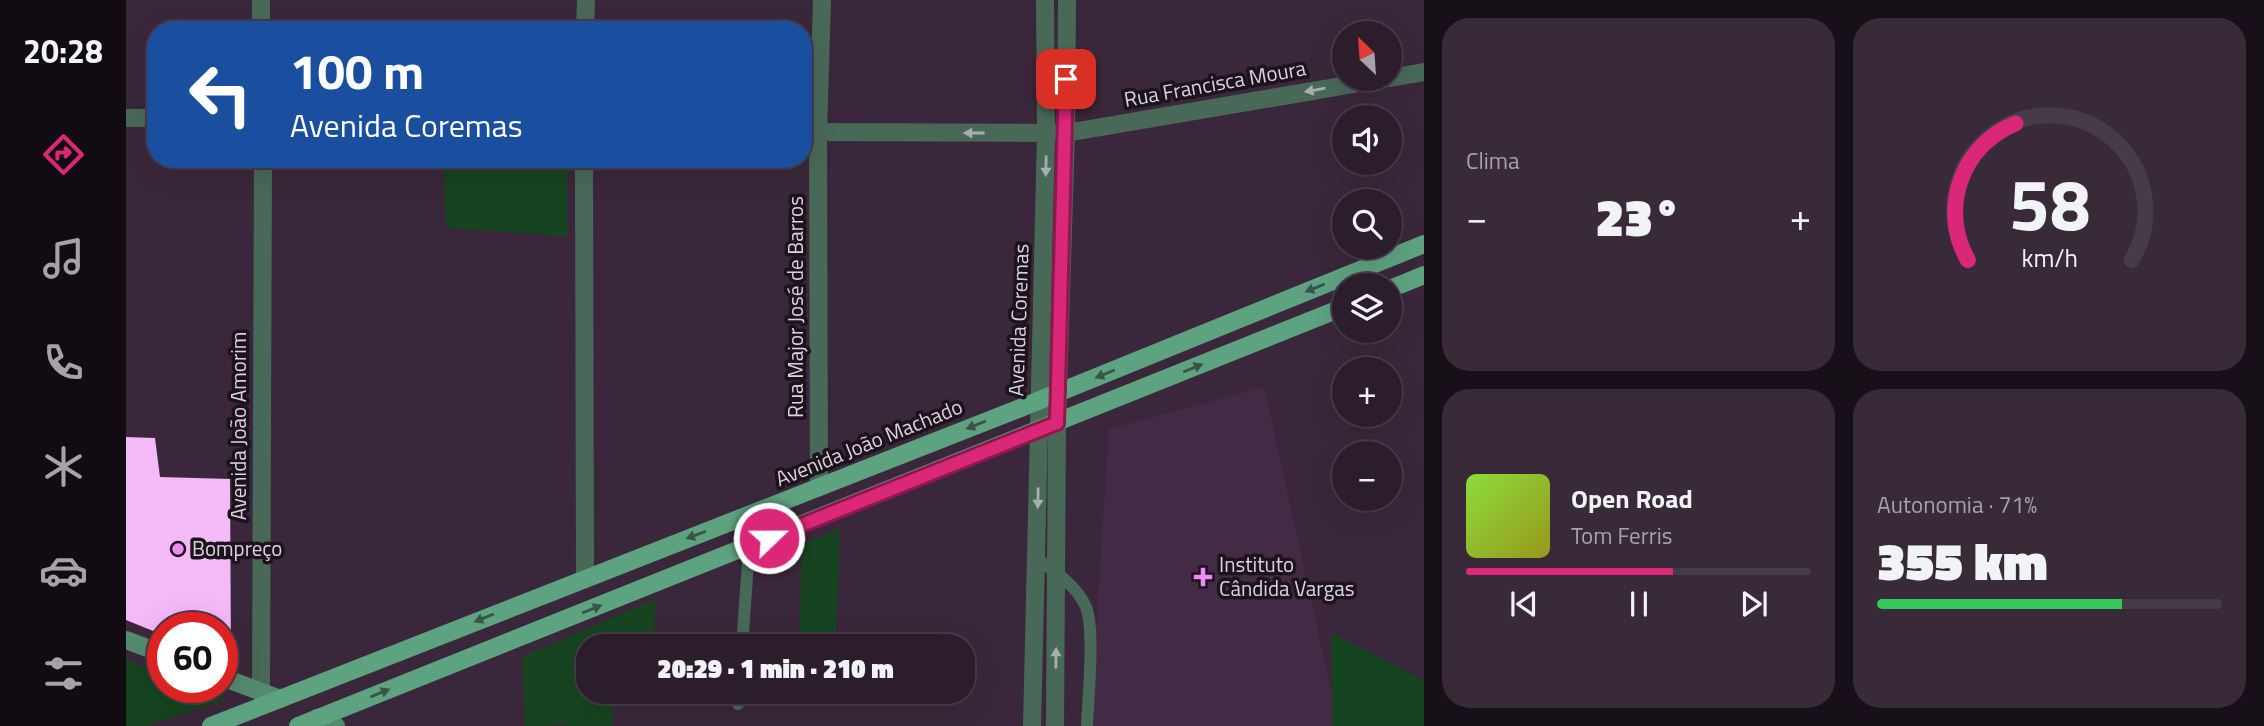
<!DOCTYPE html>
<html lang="pt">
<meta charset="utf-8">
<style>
:root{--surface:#2c1d2c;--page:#382a38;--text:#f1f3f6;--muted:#a6a2a9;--line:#483b48;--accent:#db2777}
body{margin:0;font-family:"Titillium Web",sans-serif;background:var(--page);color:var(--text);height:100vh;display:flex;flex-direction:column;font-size:26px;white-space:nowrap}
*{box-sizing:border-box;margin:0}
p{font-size:23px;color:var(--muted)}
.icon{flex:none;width:38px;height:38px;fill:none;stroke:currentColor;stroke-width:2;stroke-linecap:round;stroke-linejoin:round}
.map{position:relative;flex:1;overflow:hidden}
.sheet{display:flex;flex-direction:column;gap:18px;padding:18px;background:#181018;width:840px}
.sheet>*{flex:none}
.hud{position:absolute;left:21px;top:21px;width:665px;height:147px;border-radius:28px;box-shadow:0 7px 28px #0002,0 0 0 2px var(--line);background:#1a4fa0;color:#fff;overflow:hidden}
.needle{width:46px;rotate:335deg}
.fabs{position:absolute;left:1206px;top:21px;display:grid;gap:14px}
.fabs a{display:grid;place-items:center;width:70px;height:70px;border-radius:50%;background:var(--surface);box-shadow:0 7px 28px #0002,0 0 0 2px var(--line);font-size:35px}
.speed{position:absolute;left:21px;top:612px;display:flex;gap:14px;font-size:35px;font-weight:700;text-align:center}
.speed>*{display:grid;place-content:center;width:91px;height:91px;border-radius:50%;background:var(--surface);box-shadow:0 7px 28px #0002,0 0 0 2px var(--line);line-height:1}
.speed .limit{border:10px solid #d22;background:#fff;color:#111}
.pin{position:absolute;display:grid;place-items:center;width:60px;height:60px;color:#fff;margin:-30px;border-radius:14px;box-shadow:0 4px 10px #0006}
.me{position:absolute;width:77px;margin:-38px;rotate:68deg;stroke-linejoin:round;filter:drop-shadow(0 0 5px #0008)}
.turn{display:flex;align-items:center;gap:24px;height:147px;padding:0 28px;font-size:32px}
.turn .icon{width:91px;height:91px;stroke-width:2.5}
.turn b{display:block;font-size:49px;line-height:60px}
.big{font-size:52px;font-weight:800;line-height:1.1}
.sheet .widget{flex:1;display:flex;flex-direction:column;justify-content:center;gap:10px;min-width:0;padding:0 24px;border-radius:28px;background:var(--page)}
.sheet .dial{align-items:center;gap:0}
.dial svg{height:182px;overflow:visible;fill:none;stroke:var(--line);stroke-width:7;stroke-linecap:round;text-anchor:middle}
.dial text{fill:var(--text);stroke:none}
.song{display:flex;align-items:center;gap:21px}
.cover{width:84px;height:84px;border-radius:10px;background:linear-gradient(135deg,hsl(90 70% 55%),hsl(60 70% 35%))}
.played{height:7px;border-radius:4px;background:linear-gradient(90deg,var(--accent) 60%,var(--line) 60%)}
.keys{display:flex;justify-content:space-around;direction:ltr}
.heat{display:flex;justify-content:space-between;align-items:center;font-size:38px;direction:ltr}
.charge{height:10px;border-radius:5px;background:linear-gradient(90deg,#34c759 71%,var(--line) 0)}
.sheet .tiles{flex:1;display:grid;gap:18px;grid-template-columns:repeat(2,1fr)}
.trip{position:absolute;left:450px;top:634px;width:399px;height:70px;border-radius:28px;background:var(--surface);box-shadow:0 7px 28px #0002,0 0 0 2px var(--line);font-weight:800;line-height:70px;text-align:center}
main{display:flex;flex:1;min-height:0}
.menu{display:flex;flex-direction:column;width:126px;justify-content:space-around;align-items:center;background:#120c12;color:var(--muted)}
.menu .icon{width:49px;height:49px}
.menu .active{color:var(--accent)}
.menu b{font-size:32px;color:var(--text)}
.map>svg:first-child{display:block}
.built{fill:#442b45}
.green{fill:#164420}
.building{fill:#f4b9f7}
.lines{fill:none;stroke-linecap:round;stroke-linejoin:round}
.service{stroke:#496958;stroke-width:12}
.minor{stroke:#496958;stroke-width:18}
.tertiary{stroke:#496958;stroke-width:18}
.secondary{stroke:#558a6e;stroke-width:18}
.primary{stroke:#5da380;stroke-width:18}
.oneway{fill:#aaadaf}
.oneway2{fill:#395449}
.route-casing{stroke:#8e194d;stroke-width:18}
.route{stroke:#db2777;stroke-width:12}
.poi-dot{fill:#ef8bf7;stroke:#1c131c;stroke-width:2.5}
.labels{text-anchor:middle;stroke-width:7;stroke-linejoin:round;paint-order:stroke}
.street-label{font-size:21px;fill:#ded1de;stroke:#1c131c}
.poi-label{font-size:21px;fill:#ded1de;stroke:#1c131c;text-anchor:start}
</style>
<main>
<nav class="menu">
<b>20:28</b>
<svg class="icon active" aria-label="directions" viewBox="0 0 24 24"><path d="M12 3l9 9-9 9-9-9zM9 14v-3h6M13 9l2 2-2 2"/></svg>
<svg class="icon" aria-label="music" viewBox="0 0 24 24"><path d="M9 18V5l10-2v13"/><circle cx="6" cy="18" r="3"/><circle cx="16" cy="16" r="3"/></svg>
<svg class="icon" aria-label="phone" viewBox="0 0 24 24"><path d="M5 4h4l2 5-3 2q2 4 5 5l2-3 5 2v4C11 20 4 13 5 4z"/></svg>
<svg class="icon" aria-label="climate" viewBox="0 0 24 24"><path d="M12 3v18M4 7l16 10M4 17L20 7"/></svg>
<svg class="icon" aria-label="car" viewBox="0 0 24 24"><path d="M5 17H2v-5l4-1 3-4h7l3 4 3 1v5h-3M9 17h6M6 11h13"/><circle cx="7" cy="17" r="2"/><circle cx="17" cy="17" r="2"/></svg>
<svg class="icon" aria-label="filters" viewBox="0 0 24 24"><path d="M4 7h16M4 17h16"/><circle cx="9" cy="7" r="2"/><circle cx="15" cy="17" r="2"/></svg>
</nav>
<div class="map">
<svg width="1298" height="726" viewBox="0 0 1298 726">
<rect width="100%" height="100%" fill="#3a273b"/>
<path class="built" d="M1138 387 1213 726H964L983 429Z"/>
<g class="green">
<path d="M318 159H441V236L320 228Z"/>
<path d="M714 528 710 637 673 639 676 545Z"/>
<path d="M529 599 528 646H462V691H526V695L487 706V726H444L429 723 428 726H399L396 657Z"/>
<path d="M1206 633 1298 680V726H1206Z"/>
<path d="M0 659 37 674V688H72L101 699 20 726H0Z"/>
</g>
<path class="building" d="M0 437 29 438 34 477 104 479 105 664 96 660V628H37V635L0 620Z"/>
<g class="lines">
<g class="service">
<path d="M911 559C929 571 951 586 960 607 969 630 962 699 961 726"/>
<path d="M616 646 622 563 618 548"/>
<path d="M612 704 613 691"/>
</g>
<g class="minor">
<path d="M135 0V30"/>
<path d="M459 30 460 0"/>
<path d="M458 159 459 579"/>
<path d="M693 487 692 133 696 0"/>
<path d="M135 692 137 159"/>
</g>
<g class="tertiary">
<path d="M1264 78 1298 72"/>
<path d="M0 118H30"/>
<path d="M677 132 940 133 1257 79"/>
<path d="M906 726 920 133 919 0"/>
<path d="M929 726 931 423 940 133 941 0"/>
</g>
<g class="secondary">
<path d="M0 640 37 654"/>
<path d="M96 677 154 699"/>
<path d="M191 718 210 726"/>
</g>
<g class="primary">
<path d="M1264 289 1298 275"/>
<path d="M85 726 892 409 1298 244"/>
<path d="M172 726 1218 307"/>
</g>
</g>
<defs><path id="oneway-solid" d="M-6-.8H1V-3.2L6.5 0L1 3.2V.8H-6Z" transform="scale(1.75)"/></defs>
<g class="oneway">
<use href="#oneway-solid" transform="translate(1189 90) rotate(170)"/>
<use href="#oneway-solid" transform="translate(848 133) rotate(-180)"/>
<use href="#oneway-solid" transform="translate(920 166) rotate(91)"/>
<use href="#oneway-solid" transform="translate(912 498) rotate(91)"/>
<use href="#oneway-solid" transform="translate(930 658) rotate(-89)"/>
</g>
<g class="oneway2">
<use href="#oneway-solid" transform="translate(1189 288) rotate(158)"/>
<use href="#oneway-solid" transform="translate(1067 368) rotate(-22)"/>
<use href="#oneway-solid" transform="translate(979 374) rotate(158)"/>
<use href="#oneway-solid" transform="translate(850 425) rotate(158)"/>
<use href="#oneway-solid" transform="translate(570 535) rotate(159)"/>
<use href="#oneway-solid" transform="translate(466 609) rotate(-22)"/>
<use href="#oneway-solid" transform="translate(358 618) rotate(158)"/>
<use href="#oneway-solid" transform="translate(254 693) rotate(-22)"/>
</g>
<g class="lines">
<defs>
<path id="route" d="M643 538 931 423 940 79"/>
</defs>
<use href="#route" class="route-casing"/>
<use href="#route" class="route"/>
</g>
<g class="poi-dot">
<circle cx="52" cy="549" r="7"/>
<path d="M1073.5 566.5h7v7h7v7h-7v7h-7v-7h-7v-7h7z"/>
</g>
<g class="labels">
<g class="street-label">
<text transform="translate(1089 84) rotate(-10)" y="7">Rua Francisca Moura</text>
<text transform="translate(670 307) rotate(-90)" y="7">Rua Major José de Barros</text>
<text transform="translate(893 320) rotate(-88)" y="7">Avenida Coremas</text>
<text transform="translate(113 426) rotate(-90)" y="7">Avenida João Amorim</text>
<text transform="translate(743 443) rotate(-22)" y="7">Avenida João Machado</text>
</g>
<g class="poi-label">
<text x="66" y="556">Bompreço</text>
<text x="1093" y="572">Instituto<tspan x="1093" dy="24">Cândida Vargas</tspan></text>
</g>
</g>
</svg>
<div class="fabs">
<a><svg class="needle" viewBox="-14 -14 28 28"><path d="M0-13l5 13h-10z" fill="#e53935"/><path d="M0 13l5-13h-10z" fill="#a6a2a9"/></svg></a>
<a><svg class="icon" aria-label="sound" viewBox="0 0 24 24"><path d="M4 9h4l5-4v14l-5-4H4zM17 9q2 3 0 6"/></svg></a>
<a><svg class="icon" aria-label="search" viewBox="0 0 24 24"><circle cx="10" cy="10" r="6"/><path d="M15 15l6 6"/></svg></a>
<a><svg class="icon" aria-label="layers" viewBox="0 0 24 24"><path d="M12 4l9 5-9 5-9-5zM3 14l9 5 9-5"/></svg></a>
<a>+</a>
<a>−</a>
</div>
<div class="speed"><div class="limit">60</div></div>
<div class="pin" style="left:940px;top:79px;background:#d93025"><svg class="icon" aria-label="arrive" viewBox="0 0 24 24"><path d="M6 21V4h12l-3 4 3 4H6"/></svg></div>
<svg class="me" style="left:643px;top:538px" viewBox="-20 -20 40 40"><circle r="17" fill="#db2777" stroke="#fff" stroke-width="3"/><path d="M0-11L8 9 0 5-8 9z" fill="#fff"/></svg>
<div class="trip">20:29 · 1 min · 210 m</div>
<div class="hud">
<div class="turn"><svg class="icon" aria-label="left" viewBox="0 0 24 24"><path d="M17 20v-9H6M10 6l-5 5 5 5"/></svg><div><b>100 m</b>Avenida Coremas</div></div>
</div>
</div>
<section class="sheet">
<div class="tiles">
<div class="widget"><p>Clima</p>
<div class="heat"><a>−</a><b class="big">23°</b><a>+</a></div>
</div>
<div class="widget dial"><svg viewBox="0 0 100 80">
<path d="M14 69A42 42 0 1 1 86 69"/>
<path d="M14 69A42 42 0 0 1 35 9" stroke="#db2777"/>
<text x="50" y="56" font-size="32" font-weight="700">58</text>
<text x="50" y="72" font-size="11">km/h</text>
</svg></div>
<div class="widget">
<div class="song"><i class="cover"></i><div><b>Open Road</b><p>Tom Ferris</p></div></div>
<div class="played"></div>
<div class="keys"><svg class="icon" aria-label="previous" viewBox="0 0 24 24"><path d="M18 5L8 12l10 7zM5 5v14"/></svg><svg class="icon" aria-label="pause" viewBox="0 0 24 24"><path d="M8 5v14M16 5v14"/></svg><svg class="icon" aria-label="next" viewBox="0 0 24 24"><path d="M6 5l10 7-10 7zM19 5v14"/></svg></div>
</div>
<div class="widget"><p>Autonomia · 71%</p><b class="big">355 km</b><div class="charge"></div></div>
</div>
</section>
</main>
